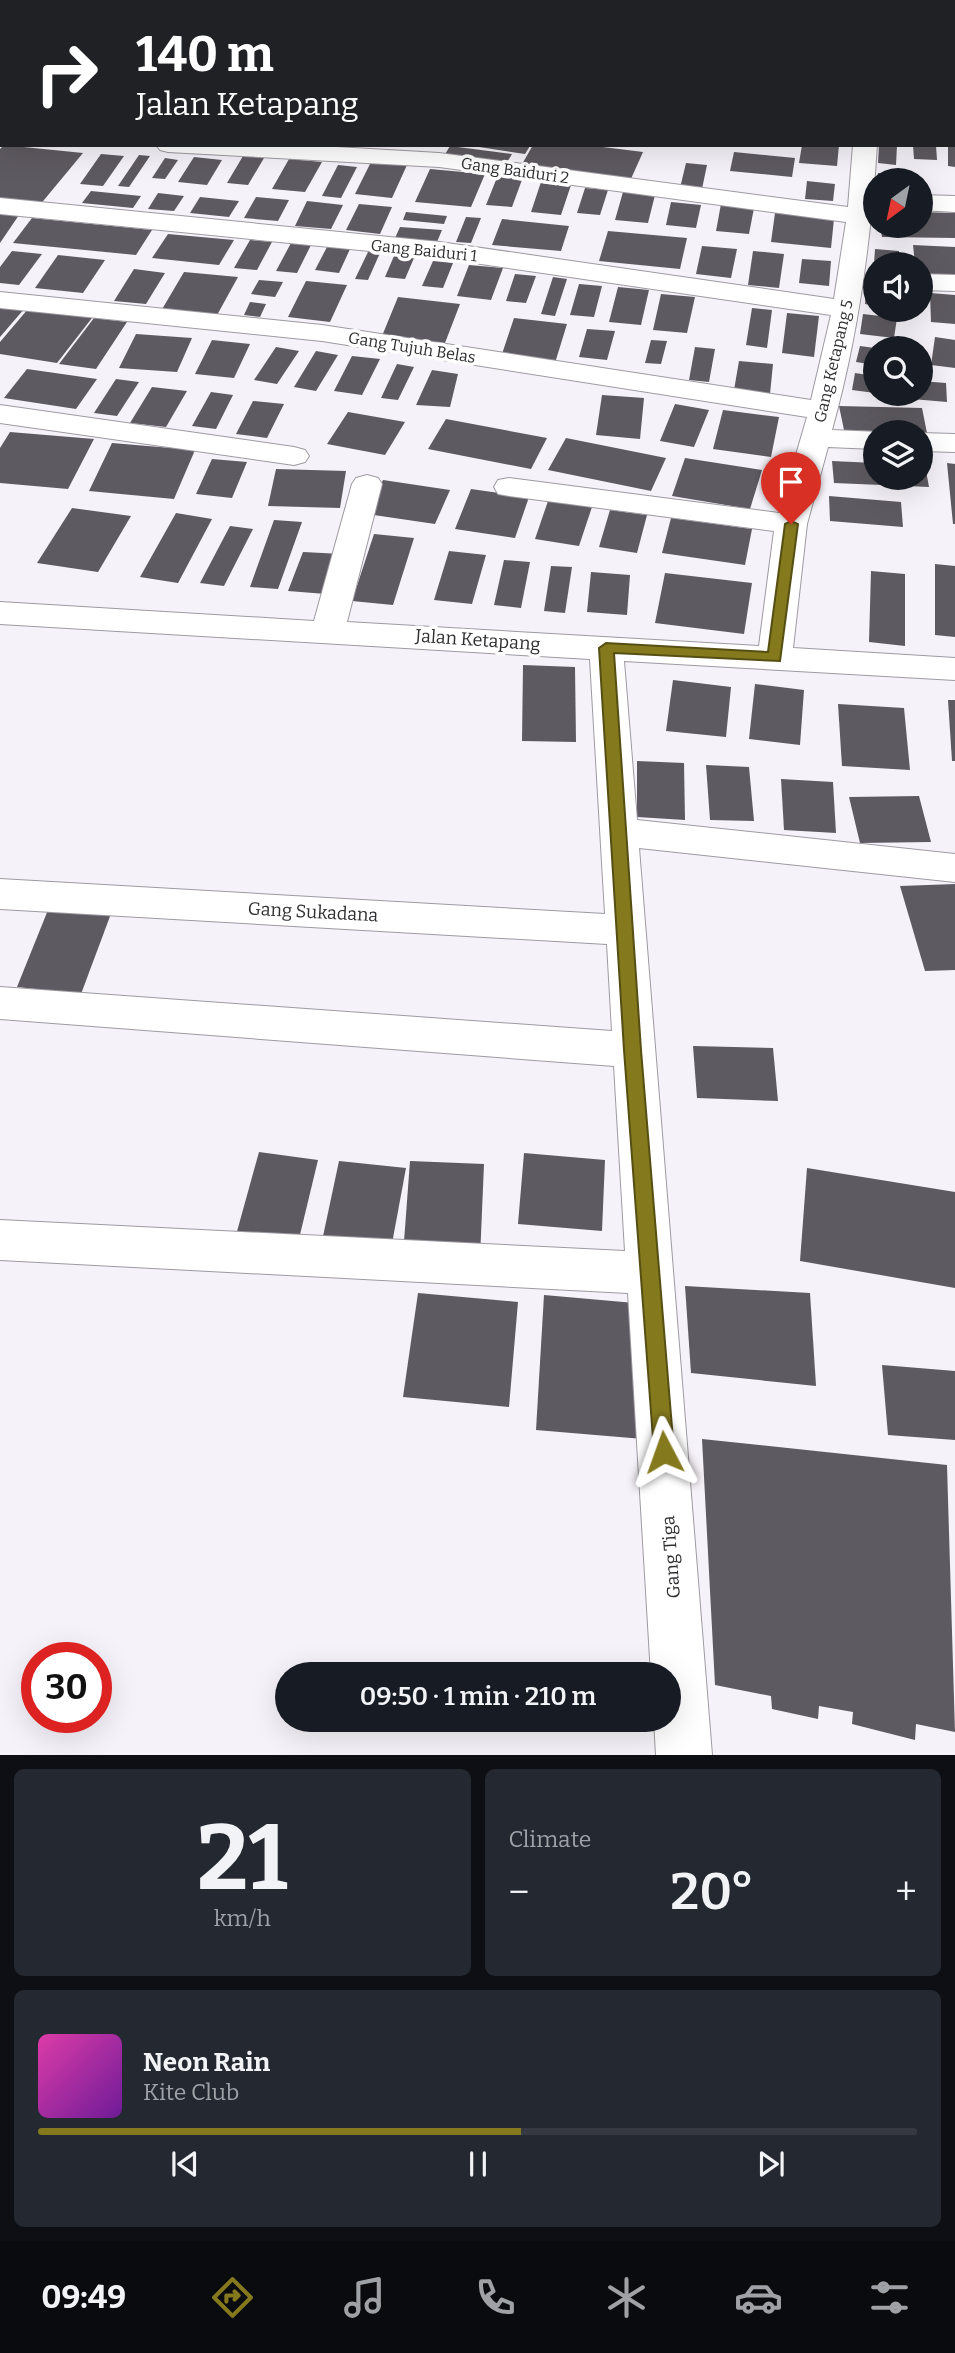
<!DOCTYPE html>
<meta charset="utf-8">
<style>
:root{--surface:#171b24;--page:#242831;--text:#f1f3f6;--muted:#9ea1a6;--line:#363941;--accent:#84791d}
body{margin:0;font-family:Bitter,serif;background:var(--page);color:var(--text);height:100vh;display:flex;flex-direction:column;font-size:26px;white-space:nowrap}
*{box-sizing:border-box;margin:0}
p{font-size:23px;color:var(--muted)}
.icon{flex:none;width:38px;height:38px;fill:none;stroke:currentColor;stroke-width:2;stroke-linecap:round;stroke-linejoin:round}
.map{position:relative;height:1755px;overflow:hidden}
.side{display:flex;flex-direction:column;gap:14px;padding:14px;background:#0d0f14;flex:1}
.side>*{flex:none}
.hud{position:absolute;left:0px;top:0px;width:956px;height:147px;box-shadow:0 7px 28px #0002;background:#202124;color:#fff;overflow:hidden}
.needle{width:46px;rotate:213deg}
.buttons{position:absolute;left:863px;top:168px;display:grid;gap:14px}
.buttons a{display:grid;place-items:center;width:70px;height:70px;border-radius:50%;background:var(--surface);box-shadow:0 7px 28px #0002;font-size:35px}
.speed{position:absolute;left:21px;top:1642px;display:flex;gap:14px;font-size:35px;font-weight:700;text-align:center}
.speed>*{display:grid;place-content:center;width:91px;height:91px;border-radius:50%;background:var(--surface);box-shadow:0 7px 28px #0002;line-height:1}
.speed .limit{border:10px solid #d22;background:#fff;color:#111}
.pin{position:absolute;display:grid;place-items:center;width:60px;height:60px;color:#fff;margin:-72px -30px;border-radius:50% 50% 50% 0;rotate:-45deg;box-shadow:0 0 7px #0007}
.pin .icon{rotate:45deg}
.me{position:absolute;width:77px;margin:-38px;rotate:356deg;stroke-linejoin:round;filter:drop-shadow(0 0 5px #0008)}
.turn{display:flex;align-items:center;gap:24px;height:147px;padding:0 21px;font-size:32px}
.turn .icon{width:91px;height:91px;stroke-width:2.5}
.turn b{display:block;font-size:49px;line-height:60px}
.big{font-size:52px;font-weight:600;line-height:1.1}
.side .widget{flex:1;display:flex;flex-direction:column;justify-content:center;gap:10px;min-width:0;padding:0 24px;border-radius:10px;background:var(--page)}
.side .dial{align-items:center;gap:0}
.dial b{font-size:91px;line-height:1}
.song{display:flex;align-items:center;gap:21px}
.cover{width:84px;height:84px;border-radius:10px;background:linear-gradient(135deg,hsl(320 70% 55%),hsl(280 70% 35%))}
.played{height:7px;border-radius:4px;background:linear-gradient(90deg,var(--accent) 55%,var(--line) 55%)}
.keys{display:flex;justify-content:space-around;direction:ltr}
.heat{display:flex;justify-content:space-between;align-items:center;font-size:38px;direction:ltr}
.side .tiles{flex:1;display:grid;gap:14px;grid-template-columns:1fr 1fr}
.widget:last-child{grid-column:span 2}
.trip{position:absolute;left:275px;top:1662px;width:406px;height:70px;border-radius:35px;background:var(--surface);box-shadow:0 7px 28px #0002;font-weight:600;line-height:70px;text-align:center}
.tabs{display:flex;height:112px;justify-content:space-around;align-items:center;background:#090b0e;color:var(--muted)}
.tabs .icon{width:49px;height:49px}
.tabs .on{color:var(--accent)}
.tabs b{font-size:32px;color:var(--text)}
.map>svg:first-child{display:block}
.building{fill:#5e5a61}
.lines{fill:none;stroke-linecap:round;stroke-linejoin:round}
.street-casing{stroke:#9e9aa1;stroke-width:2}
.highway-casing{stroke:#9e9aa1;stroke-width:2}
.street{fill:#fff;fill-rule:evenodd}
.highway{fill:#fff;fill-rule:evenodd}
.route{fill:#84791d;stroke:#564f13;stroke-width:2}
.labels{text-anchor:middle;stroke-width:7;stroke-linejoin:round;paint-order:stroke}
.far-street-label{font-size:16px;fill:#2f2e31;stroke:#fff}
.street-label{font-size:18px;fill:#2f2e31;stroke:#fff}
</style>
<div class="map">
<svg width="955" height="1755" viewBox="0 0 955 1755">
<rect width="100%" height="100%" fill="#f6f2f9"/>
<g class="building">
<path d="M4 145 83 153 39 206 0 202V149Z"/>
<path d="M466 145H526L530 146 525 154Z"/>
<path d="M533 145H587L643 152 630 181 521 166Z"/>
<path d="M802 145H839L837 166 799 163Z"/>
<path d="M879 145H897L896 165 878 163Z"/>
<path d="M913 145H936L937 160 914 159Z"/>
<path d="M948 145H955V167L948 166Z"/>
<path d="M450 146 512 154 506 164 444 156Z"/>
<path d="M734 152 795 158 792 177 730 171Z"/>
<path d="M101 154 124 156 103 186 80 184Z"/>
<path d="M139 155 150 156 129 187 118 186Z"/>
<path d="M243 156 264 158 248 185 227 183Z"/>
<path d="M194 157 222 160 207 185 178 182Z"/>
<path d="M165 158 178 160 165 179 152 178Z"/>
<path d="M289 159 322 162 305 192 272 189Z"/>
<path d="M371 162 407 165 392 198 355 194Z"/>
<path d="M686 163 707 165 702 189 680 188Z"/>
<path d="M338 165 357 167 341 198 322 196Z"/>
<path d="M430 169 485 174 471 207 415 202Z"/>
<path d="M878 173 908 175V180H877Z"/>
<path d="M498 175 523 177 512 207 486 205Z"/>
<path d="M807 181 835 184 833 201 805 199Z"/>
<path d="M541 182 571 185 561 215 531 212Z"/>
<path d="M585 188 608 190 600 215 577 213Z"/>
<path d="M91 191 141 196 133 208 82 203Z"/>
<path d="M623 192 655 195 648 223 615 220Z"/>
<path d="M158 193 184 196 174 211 148 209Z"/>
<path d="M200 197 239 201 229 217 190 213Z"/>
<path d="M256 197 289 200 278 221 244 218Z"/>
<path d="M307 201 343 205 331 229 295 226Z"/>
<path d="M671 202 701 205 696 228 666 225Z"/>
<path d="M359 204 392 207 380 234 346 230Z"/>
<path d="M721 204 754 208 749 234 716 231Z"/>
<path d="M406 212 447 216 444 224 403 220Z"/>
<path d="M920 212 955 213V238L882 237 880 226H920Z"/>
<path d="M0 213 19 215 0 243Z"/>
<path d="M775 213 834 219 831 248 771 242Z"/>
<path d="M466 217 481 218 471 243 456 242Z"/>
<path d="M32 218 152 230 136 255 13 243Z"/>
<path d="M502 219 569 226 561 251 492 245Z"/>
<path d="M400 227 442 230 437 242 395 238Z"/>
<path d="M608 231 687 238 680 269 599 261Z"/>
<path d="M168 234 234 240 219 265 152 258Z"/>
<path d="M250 240 272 242 257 270 234 268Z"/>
<path d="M291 243 311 245 297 273 276 271Z"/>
<path d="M913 245 955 247V278L920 276V264H915Z"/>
<path d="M702 246 737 249 731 278 696 274Z"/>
<path d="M327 247 350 249 339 273 315 270Z"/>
<path d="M875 249 899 251V264H874Z"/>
<path d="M12 251 42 254 19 285 0 283V267Z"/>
<path d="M753 251 784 254 779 288 748 285Z"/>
<path d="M368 252 380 253 368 280 355 279Z"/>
<path d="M58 255 105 260 83 293 35 288Z"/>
<path d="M394 256 414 258 405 279 385 277Z"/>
<path d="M802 259 831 261 829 286 799 283Z"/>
<path d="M433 261 453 263 443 288 422 286Z"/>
<path d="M469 265 503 268 491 300 457 296Z"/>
<path d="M134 269 165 273 146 304 114 301Z"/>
<path d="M184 272 238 277 216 317 161 311Z"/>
<path d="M515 274 536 276 526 303 506 301Z"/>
<path d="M553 277 567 279 555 316 541 314Z"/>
<path d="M259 280 283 282 275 297 251 294Z"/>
<path d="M306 281 347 285 330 322 288 317Z"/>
<path d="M579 284 602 286 594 317 570 315Z"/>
<path d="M618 287 649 290 641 325 609 322Z"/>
<path d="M866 291H875V306L865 304Z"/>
<path d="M930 293 955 295V324L931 322Z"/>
<path d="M661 294 695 297 687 333 653 330Z"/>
<path d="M398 297 460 304 445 343 382 336Z"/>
<path d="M250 302 266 304 260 317 244 315Z"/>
<path d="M0 304 25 308 0 337Z"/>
<path d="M752 308 772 310 767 348 746 345Z"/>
<path d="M28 309 92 318 57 363 0 354V342Z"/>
<path d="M787 313 819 316 814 357 782 353Z"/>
<path d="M863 314 897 318 894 338 860 334Z"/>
<path d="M94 318 127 322 96 369 59 364Z"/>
<path d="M514 318 567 324 555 363 501 357Z"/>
<path d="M587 329 615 331 607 360 579 357Z"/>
<path d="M136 334 192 338 177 372 119 368Z"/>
<path d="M935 337 955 340V368L931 365Z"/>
<path d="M212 340 250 344 234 378 195 374Z"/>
<path d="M651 340 667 341 661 364 645 363Z"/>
<path d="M860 346 875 348V365L856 362Z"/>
<path d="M276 347 299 351 277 384 254 380Z"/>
<path d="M695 347 715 349 709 382 689 380Z"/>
<path d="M316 351 338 355 316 391 294 387Z"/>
<path d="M352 356 380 359 362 395 334 391Z"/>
<path d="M739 361 773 364 770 394 734 390Z"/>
<path d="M397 364 414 367 398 400 381 398Z"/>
<path d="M27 369 97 379 76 409 4 398Z"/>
<path d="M432 370 458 374 450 407 416 405Z"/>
<path d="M855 373 875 376V393L852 390Z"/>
<path d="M116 379 139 382 117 416 94 413Z"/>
<path d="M920 381 946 383 947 402 912 399V394H920Z"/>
<path d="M152 387 187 391 166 427 130 423Z"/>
<path d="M211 392 233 395 216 429 192 426Z"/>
<path d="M602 395 644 398 640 439 596 435Z"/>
<path d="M253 401 284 404 267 438 236 434Z"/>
<path d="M675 404 709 410 694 447 660 441Z"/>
<path d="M839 406 922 408 927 433 844 430Z"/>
<path d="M723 410 779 417 771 457 713 449Z"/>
<path d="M348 412 405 422 385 455 327 444Z"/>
<path d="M446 419 547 438 531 469 428 449Z"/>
<path d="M10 432 94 439 68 489 0 483V448Z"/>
<path d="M566 438 666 458 651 491 548 470Z"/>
<path d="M112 443 195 450 174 499 89 491Z"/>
<path d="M685 458 762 470 750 509 672 496Z"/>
<path d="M212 459 247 462 232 498 196 494Z"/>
<path d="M832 461 875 463V478H920V465H925L929 487 834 483Z"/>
<path d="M947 463 955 464V524H953Z"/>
<path d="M276 469 346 471 340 508 268 506Z"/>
<path d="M383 480 450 490 435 524 367 514Z"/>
<path d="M471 489 529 497 515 538 455 529Z"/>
<path d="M829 496 901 502 903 527 830 521Z"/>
<path d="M548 501 592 507 579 546 535 539Z"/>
<path d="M72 508 131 516 98 572 37 563Z"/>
<path d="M610 510 647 515 637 553 599 547Z"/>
<path d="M176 513 212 519 178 583 140 577Z"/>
<path d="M671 518 752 529 745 565 662 553Z"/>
<path d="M274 520 302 522 278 589 250 587Z"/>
<path d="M230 526 253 529 224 586 200 583Z"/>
<path d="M374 534 414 538 393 605 352 601Z"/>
<path d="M449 551 486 555 472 604 434 600Z"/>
<path d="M303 552 342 554 326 594 288 591Z"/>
<path d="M504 560 530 562 521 608 494 605Z"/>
<path d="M935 564 955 566V637L935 635Z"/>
<path d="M551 566 572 567 565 613 544 611Z"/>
<path d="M871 571 905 574V646L869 642Z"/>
<path d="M591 572 630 575 627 615 587 612Z"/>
<path d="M665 573 752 583 744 634 655 623Z"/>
<path d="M523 665 575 667 576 742 522 741Z"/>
<path d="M673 680 731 687 726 737 666 731Z"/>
<path d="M755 684 804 690 800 745 749 739Z"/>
<path d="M948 700H955V761H952Z"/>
<path d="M838 704 904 708 910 770 842 766Z"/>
<path d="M637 761 684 763 685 820 637 817Z"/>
<path d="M706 765 749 767 754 821 710 820Z"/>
<path d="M781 779 833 782 836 833 784 830Z"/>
<path d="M919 796 931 842 860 843 849 797Z"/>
<path d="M955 884V970L925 971 900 886Z"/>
<path d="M50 905 112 911 81 994 17 987Z"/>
<path d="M693 1046 773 1048 778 1101 697 1098Z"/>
<path d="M259 1152 318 1160 298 1243 236 1235Z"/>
<path d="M524 1153 605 1160 602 1231 518 1224Z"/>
<path d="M339 1161 406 1168 391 1249 322 1241Z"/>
<path d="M410 1161 484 1164 480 1258 403 1255Z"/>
<path d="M807 1168 955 1192V1288L800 1261Z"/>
<path d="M685 1286 810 1293 816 1386 691 1373Z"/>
<path d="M418 1293 518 1302 509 1407 403 1397Z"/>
<path d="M544 1295 646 1304 643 1439 536 1430Z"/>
<path d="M882 1365 955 1371V1440L888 1435Z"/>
<path d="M702 1439 947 1465 955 1732 916 1724 915 1740 852 1724 853 1712 819 1706 818 1719 772 1709 771 1696 715 1685Z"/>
</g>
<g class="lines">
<defs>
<g id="street">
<path d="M424 0H444L423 2Z"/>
<path d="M504 0H526L527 2H504Z"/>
<rect x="782" y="0" width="20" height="2"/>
<rect x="0" y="42" width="2" height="14"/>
<path d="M955 54V70L954 71V55Z"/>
<rect x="954" y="123" width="1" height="14"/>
<rect x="0" y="129" width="2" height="14"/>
<path d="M156 145H302L439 153 848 207 853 145H877C871 241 858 337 832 430L880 432H875V449L828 447 807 524 793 648 955 658V680L624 661 637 820 955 854V882L639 848 712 1755H656L654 1720H668V1675H651L628 1293 0 1260V1220L625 1251 614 1066 0 1019V987L612 1031 607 944 0 909V879L605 914 590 659 0 624V602L314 621 352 484 356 478 367 475 378 478 382 484 347 622 759 646 774 531 509 496 498 494 494 487 498 480 509 478 779 513 807 417 322 341 0 308V292L322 325 811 400 831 315 440 258 0 214V198L440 242 834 299 846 222 439 167 168 152 160 150Z"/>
<path d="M920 195 955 196V212L920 210Z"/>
<path d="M920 274 955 275V291L920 290Z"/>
<path d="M0 405 294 447 305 450 309 456 305 462 294 465 0 423Z"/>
<path d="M920 433 955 434V452L920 451Z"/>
</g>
<g id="highway">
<path d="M100 0H121L99 2Z"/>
<path d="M132 0H153L131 2Z"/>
<path d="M2 79V94L0 95V80Z"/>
<path d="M2 110V126H0V111Z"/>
</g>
</defs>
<use href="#street" class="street-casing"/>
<use href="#highway" class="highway-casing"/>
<use href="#street" class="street"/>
<use href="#highway" class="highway"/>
</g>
<path class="route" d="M791 521 798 524 780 661 614 653 641 1050 674 1452 671 1459 664 1462 657 1459 654 1452 624 1050 599 648 606 643 768 652 785 524Z"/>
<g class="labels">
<g class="far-street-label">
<text transform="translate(515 170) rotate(8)" y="6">Gang Baiduri 2</text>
<text transform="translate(424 250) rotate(6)" y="6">Gang Baiduri 1</text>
<text transform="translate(412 347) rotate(9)" y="6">Gang Tujuh Belas</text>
<text transform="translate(833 361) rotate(-77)" y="6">Gang Ketapang 5</text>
</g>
<g class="street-label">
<text transform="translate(478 640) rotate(4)" y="6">Jalan Ketapang</text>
<text transform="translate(313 912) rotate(3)" y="6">Gang Sukadana</text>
<text transform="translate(671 1557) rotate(-94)" y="6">Gang Tiga</text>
</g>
</g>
</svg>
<div class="buttons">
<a><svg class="needle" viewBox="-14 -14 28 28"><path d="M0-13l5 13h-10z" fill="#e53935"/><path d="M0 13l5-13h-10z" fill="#9ea1a6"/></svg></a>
<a><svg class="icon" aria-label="sound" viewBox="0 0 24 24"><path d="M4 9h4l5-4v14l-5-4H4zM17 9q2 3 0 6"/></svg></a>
<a><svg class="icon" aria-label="search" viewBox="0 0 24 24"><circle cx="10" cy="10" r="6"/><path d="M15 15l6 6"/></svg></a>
<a><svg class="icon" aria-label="layers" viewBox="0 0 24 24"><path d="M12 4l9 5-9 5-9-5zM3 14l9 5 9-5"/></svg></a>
</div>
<div class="speed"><div class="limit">30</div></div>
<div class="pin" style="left:791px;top:524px;background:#d93025"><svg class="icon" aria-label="arrive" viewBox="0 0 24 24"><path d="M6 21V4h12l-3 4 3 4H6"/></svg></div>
<svg class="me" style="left:664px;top:1452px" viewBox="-20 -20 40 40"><path d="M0-17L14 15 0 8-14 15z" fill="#84791d" stroke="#fff" stroke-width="4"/></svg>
<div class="trip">09:50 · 1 min · 210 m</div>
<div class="hud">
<div class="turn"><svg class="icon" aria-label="right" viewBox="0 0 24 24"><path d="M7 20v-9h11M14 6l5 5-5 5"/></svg><div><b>140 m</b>Jalan Ketapang</div></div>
</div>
</div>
<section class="side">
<div class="tiles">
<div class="widget dial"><b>21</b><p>km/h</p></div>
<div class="widget"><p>Climate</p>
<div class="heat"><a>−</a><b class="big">20°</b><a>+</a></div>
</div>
<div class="widget">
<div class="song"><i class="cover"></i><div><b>Neon Rain</b><p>Kite Club</p></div></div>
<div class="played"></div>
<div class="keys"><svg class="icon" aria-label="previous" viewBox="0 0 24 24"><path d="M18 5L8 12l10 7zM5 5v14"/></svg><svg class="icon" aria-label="pause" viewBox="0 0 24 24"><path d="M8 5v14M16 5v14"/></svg><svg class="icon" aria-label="next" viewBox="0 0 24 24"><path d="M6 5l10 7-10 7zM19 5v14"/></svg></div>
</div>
</div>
</section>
<nav class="tabs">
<b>09:49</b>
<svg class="icon on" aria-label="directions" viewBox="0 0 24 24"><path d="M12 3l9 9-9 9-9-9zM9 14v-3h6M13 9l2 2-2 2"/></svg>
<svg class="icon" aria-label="music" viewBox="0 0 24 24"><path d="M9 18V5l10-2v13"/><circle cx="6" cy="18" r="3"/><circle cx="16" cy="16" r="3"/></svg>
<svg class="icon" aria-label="phone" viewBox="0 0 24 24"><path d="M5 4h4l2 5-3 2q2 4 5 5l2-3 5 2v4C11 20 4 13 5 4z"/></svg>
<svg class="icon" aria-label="climate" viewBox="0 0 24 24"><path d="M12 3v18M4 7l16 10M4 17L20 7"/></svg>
<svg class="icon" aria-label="car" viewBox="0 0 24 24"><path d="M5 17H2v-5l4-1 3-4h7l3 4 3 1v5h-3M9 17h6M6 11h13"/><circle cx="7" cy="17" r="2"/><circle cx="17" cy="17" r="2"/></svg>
<svg class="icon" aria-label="filters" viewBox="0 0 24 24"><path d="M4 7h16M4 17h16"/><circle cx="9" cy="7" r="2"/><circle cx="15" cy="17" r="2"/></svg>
</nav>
